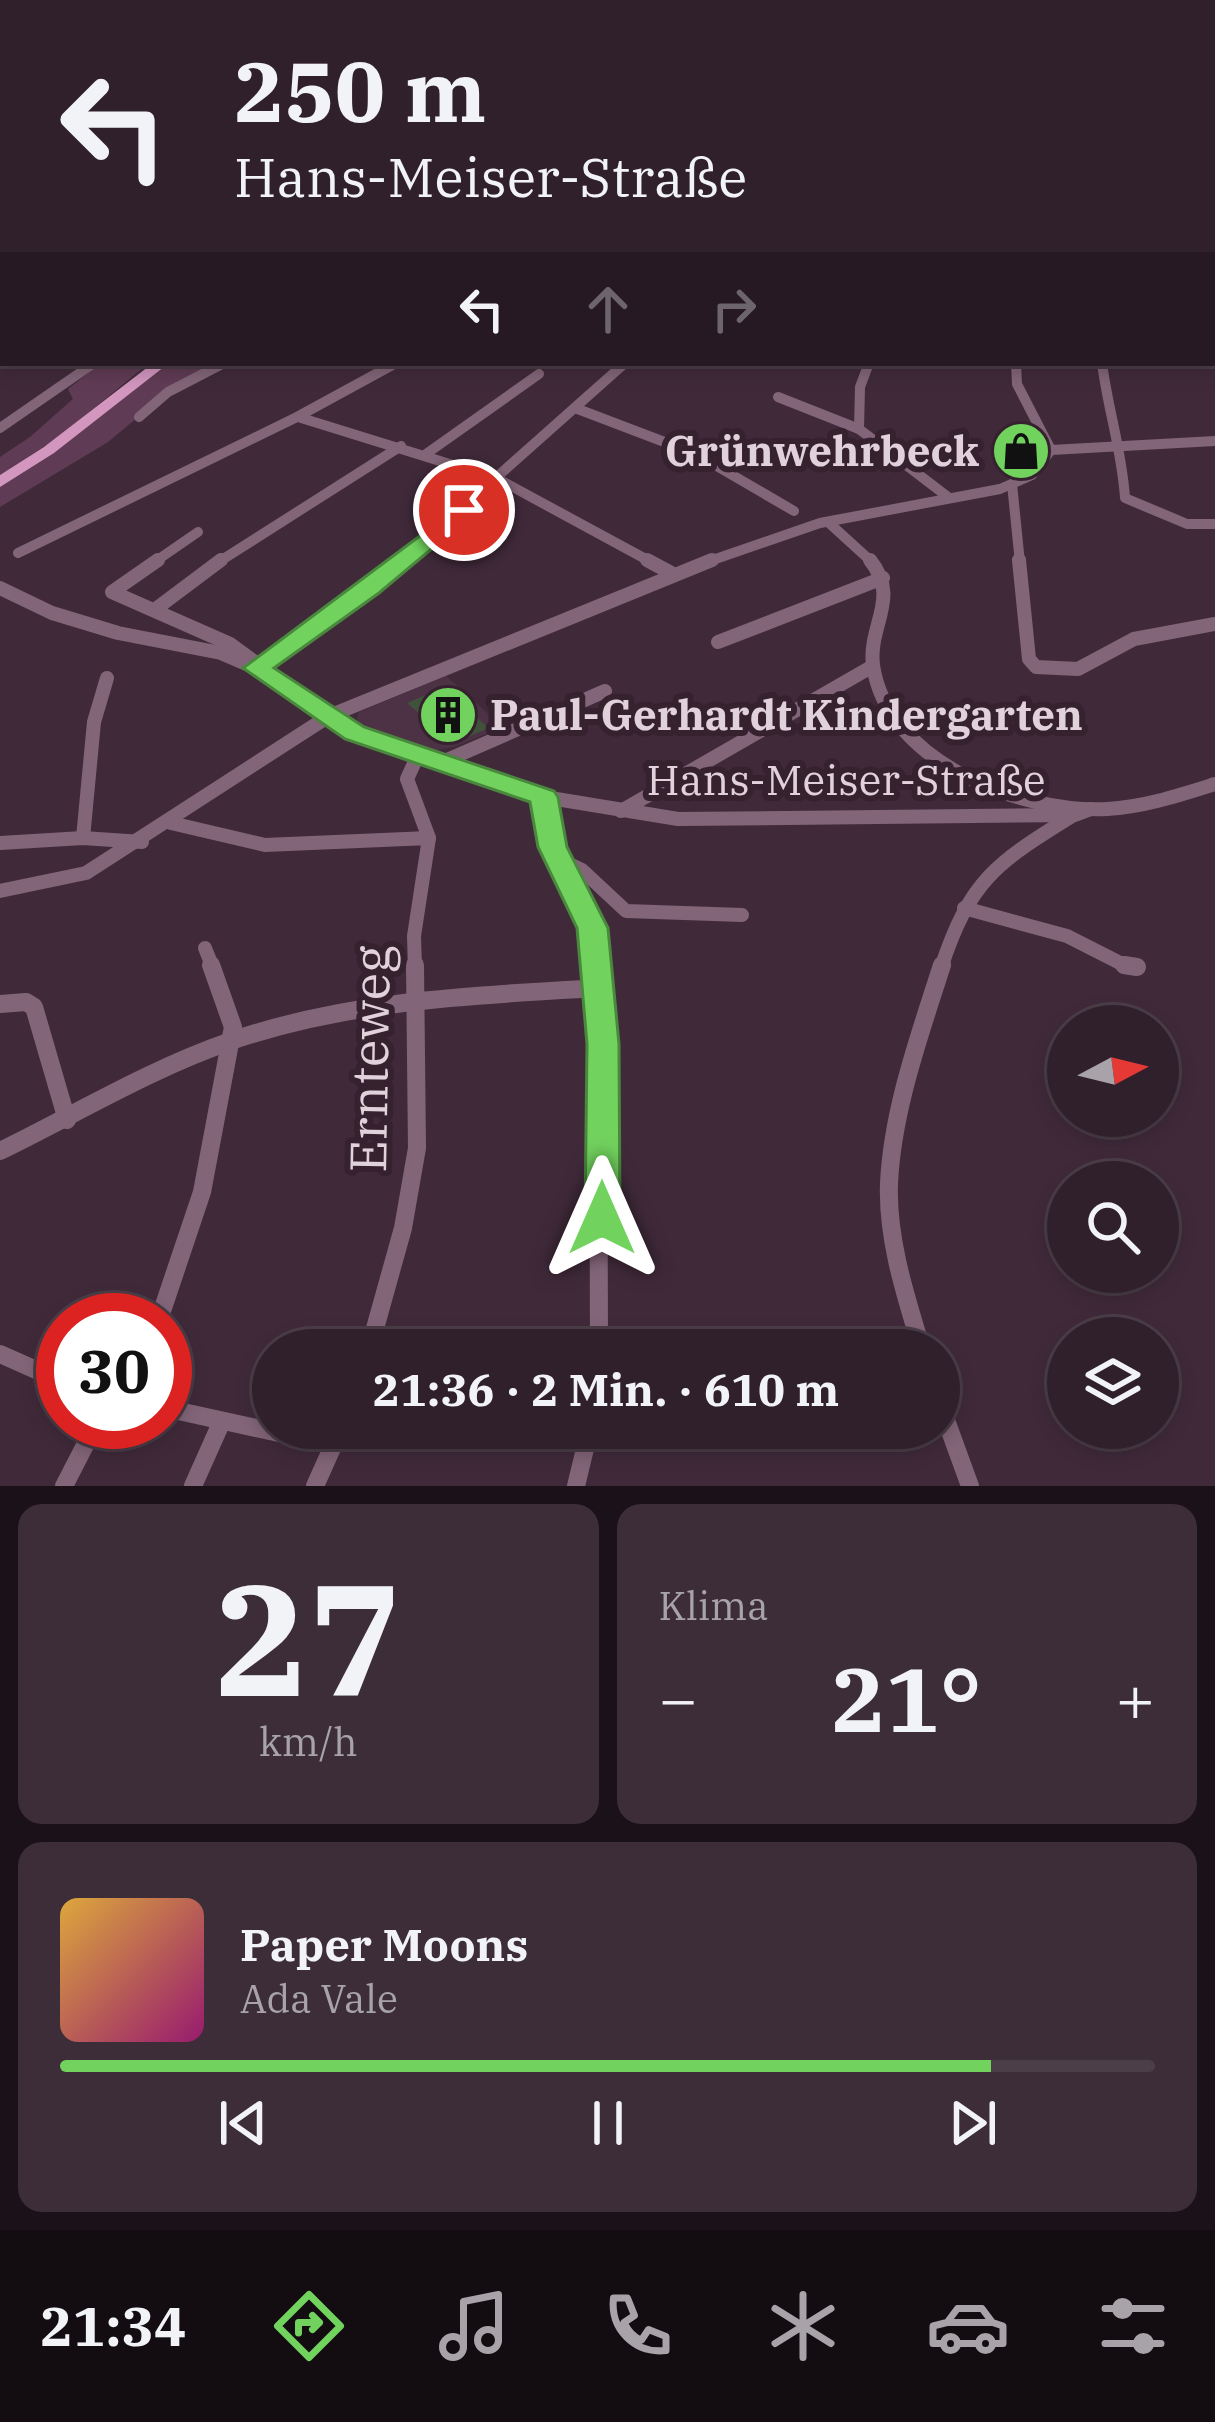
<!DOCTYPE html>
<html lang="de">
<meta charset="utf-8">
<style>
:root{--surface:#30202c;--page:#3c2d38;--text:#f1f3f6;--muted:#a8a3a9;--line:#4b3e48;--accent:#71d25e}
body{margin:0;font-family:"IBM Plex Serif",serif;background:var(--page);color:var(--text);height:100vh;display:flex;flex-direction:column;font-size:45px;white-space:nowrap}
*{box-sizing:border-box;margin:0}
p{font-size:39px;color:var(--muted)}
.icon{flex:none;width:66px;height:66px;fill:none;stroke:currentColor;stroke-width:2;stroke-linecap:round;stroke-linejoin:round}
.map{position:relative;height:1486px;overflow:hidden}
.sheet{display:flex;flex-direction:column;gap:18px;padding:18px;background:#1a1218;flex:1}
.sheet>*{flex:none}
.guide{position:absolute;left:0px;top:0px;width:1215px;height:366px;box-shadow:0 6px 18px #0003,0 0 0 3px var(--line);background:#30202c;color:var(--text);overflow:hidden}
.needle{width:78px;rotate:83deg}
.fabs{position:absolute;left:1047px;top:1005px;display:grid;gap:24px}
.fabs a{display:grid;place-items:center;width:132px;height:132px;border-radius:50%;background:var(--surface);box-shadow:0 6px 18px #0003,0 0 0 3px var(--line);font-size:60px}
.speed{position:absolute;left:36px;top:1293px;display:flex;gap:24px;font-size:60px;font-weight:700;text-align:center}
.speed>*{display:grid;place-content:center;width:156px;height:156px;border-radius:50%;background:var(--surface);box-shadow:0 6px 18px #0003,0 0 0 3px var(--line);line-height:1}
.speed .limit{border:18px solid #d22;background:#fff;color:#111}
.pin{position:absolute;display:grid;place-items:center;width:102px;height:102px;color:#fff;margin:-51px;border:6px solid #fff;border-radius:50%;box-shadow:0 3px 12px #0007}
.me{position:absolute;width:132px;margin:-66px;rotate:0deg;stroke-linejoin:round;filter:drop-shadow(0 0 9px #0008)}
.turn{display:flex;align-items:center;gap:42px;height:252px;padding:0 36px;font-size:54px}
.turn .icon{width:156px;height:156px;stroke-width:2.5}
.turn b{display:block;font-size:84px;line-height:102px}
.lanes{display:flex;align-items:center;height:114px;padding:0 36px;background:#0003;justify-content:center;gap:60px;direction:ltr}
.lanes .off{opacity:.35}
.big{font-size:90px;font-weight:700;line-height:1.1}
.sheet .widget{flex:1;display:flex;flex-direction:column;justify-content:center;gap:18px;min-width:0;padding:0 42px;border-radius:24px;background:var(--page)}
.sheet .dial{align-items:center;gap:0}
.dial b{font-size:156px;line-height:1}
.song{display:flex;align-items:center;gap:36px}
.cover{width:144px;height:144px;border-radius:18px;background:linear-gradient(135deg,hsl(40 70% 55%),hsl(320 70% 35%))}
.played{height:12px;border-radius:6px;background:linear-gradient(90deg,var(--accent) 85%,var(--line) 85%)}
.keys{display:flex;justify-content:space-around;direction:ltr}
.heat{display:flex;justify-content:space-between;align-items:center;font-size:66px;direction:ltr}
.sheet .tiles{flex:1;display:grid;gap:18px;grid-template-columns:1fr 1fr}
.widget:last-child{grid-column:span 2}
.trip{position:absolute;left:252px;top:1329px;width:708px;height:120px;border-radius:60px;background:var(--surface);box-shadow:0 6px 18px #0003,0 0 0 3px var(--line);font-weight:700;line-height:120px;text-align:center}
.tab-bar{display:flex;height:192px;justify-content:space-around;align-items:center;background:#130d12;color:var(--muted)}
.tab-bar .icon{width:84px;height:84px}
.tab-bar .active{color:var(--accent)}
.tab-bar b{font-size:54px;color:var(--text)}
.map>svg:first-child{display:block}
.built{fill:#4d3145}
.green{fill:#603b55}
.building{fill:#40513c}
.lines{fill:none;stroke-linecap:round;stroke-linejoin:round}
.minor-far3{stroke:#836579;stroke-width:8}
.minor-far2{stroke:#836579;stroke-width:10}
.minor-far1{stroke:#836579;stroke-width:14}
.minor{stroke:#836579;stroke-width:18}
.major{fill:#d296bf;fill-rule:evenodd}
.route{fill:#71d25e;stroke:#49883d;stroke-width:3}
.labels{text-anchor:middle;stroke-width:12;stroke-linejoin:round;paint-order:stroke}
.poi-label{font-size:42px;font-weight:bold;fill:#e0d1db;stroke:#36212f;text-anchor:end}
.street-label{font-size:42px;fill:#e0d1db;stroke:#36212f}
.near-street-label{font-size:51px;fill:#e0d1db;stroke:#36212f}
</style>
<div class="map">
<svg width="1215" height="1486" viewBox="0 0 1215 1486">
<rect width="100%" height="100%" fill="#402a3a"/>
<path class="built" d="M446 676 503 727 454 747 430 751 356 724 359 712Z"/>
<g class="green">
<path d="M101 363H149L59 437 0 475V457L30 437 73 399 68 389Z"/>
<path d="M162 363H224L168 392 108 442 0 507V482Z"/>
</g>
<path class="building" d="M442 688 489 728 454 743 407 703Z"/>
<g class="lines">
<g class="minor-far3">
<path d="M334 0 348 3"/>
<path d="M597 0 613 3"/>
<path d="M656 0 663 3"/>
<path d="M745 0 751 3"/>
<path d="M1022 0 1030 3"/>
<path d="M468 1 476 3"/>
<path d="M171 3 177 0"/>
<path d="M366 3 373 0"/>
<path d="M627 3 633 0"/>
</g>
<g class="minor-far2">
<path d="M869 363 860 387 859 429 948 497"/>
<path d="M1016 363 1017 384 1051 450"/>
<path d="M1102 363C1108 410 1122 451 1125 498L1187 524H1215"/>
<path d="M778 397 859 429"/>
<path d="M575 408 696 454 794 511"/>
<path d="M139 417 168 392 224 363"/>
<path d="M298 417 498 479 653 563"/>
<path d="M0 428 94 363"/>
<path d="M1051 450 1215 441"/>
<path d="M426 454 539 374"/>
<path d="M1012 484 1020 563"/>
<path d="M828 522 873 563"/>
<path d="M18 553 297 417 396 363"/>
<path d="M153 563 198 532"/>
<path d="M217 563 401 446"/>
<path d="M400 563 625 363"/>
<path d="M704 563 820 523 1000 489 1032 475 1051 450"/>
</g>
<g class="minor-far1">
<path d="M158 560 112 592 230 644 256 663"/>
<path d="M647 560 673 574"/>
<path d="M870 560C901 598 868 625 873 665 887 763 1021 813 1107 809 1144 807 1180 795 1215 784"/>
<path d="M1019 560 1029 659 1036 667 1078 669 1134 639 1215 624"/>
<path d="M0 588 52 613 118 633 221 653 256 668 354 733 544 797 678 819 1075 815 1091 809"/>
<path d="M157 608 221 560"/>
<path d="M718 642 883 578"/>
<path d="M256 668 404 560"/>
<path d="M417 757 407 779 429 838"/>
<path d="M438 764 605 691"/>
<path d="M544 797 552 847 592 928 598 968"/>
<path d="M621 811 873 666"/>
<path d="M171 823 265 845 429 838 414 936 415 968"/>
<path d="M83 838 94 722 107 678"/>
<path d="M0 843 83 838 142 842"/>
<path d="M561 860 582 870 626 911 742 915"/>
<path d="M0 891 86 873 329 716 712 560"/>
<path d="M964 908 1067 936 1128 967H1137"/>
<path d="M205 948 213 968"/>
<path d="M941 968C970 880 996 863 1072 816"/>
</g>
<g class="minor">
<path d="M598 965 599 1350"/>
<path d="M1124 965 1137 967"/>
<path d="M0 1004 26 1002 34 1007 67 1120"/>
<path d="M0 1151C76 1114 150 1069 231 1041 350 1000 476 995 601 988"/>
<path d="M159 1320 202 1192 233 1027 211 965"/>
<path d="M369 1350 403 1228 417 1148 415 965"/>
<path d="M922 1350C906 1297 887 1240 889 1184 892 1111 920 1034 942 965"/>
<path d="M0 1354 63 1382"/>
<path d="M939 1401 970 1486"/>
<path d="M165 1408 334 1445"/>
<path d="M64 1486 97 1422"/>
<path d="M193 1486 222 1421"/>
<path d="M315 1486 341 1428"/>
<path d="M576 1486 590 1428"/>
</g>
<g class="major">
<path d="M1200 0 1197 3H1187L1189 0Z"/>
<path d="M153 363H169L54 453 0 487V475L44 447Z"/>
</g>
</g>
<path class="route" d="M464 503 472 505V515L379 593 274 668 364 727 554 791 558 797 567 847 608 928 619 1044 620 1218 615 1227 602 1231 590 1227 585 1218 587 1044 577 928 538 847 530 802 345 739 243 668Z"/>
<defs>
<symbol id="shop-disc" viewBox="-11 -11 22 22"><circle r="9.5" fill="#71d25e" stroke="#36212f"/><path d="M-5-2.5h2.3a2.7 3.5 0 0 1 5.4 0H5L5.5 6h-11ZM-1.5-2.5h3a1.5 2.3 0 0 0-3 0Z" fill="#111"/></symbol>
<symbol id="building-disc" viewBox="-11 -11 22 22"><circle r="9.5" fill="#71d25e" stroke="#36212f"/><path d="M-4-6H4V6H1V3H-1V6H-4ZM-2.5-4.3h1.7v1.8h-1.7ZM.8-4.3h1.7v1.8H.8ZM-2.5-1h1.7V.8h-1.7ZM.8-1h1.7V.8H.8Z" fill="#111"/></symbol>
</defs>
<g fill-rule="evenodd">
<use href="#shop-disc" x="988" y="418" width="66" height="66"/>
<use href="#building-disc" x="415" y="682" width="66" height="66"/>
</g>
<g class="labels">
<g class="poi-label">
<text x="979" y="466">Grünwehrbeck</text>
<text x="490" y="730" text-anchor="start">Paul-Gerhardt Kindergarten</text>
</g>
<g class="street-label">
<text x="846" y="795">Hans-Meiser-Straße</text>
</g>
<g class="near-street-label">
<text transform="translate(370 1059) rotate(-89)" y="18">Ernteweg</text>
</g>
</g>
</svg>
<div class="fabs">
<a><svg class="needle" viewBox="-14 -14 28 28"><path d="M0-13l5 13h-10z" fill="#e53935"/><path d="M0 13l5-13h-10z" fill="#a8a3a9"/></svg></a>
<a><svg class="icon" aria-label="search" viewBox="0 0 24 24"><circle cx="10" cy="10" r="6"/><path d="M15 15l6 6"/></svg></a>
<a><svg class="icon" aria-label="layers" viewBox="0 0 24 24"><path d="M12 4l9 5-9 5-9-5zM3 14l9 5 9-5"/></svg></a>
</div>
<div class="speed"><div class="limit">30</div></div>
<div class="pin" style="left:464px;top:510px;background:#d93025"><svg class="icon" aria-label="arrive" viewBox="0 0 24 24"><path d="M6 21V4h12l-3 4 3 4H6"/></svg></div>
<svg class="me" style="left:602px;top:1218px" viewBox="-20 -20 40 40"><path d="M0-17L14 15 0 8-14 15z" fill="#71d25e" stroke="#fff" stroke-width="4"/></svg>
<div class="trip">21:36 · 2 Min. · 610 m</div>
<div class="guide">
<div class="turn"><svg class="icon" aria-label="left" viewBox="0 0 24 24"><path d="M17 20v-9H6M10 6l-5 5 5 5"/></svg><div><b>250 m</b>Hans-Meiser-Straße</div></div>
<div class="lanes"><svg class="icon" aria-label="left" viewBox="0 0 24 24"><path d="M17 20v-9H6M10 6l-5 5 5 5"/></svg><svg class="icon off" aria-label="ahead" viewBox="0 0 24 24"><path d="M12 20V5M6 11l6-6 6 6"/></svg><svg class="icon off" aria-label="right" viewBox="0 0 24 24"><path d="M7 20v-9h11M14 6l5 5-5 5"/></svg></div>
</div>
</div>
<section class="sheet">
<div class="tiles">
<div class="widget dial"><b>27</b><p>km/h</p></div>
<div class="widget"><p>Klima</p>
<div class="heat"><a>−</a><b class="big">21°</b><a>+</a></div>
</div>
<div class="widget">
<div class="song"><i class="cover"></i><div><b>Paper Moons</b><p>Ada Vale</p></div></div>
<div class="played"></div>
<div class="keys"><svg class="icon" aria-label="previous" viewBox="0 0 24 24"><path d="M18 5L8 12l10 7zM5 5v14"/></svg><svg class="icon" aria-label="pause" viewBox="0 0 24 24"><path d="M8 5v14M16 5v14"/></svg><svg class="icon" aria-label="next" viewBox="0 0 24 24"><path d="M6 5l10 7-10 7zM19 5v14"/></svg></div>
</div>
</div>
</section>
<nav class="tab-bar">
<b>21:34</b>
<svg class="icon active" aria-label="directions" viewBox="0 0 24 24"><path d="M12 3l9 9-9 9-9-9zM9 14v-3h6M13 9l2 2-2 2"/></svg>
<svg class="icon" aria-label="music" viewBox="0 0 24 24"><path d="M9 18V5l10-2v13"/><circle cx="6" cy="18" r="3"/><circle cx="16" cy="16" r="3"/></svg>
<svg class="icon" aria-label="phone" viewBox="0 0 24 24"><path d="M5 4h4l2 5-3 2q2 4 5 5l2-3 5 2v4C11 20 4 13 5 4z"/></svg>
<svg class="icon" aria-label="climate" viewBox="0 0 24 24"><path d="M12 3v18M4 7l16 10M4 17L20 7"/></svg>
<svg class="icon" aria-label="car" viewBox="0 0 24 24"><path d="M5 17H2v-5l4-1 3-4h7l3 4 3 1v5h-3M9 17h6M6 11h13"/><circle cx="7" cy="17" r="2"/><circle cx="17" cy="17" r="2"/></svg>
<svg class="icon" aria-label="filters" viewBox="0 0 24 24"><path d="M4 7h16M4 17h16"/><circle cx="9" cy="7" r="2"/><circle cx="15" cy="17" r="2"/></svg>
</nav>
